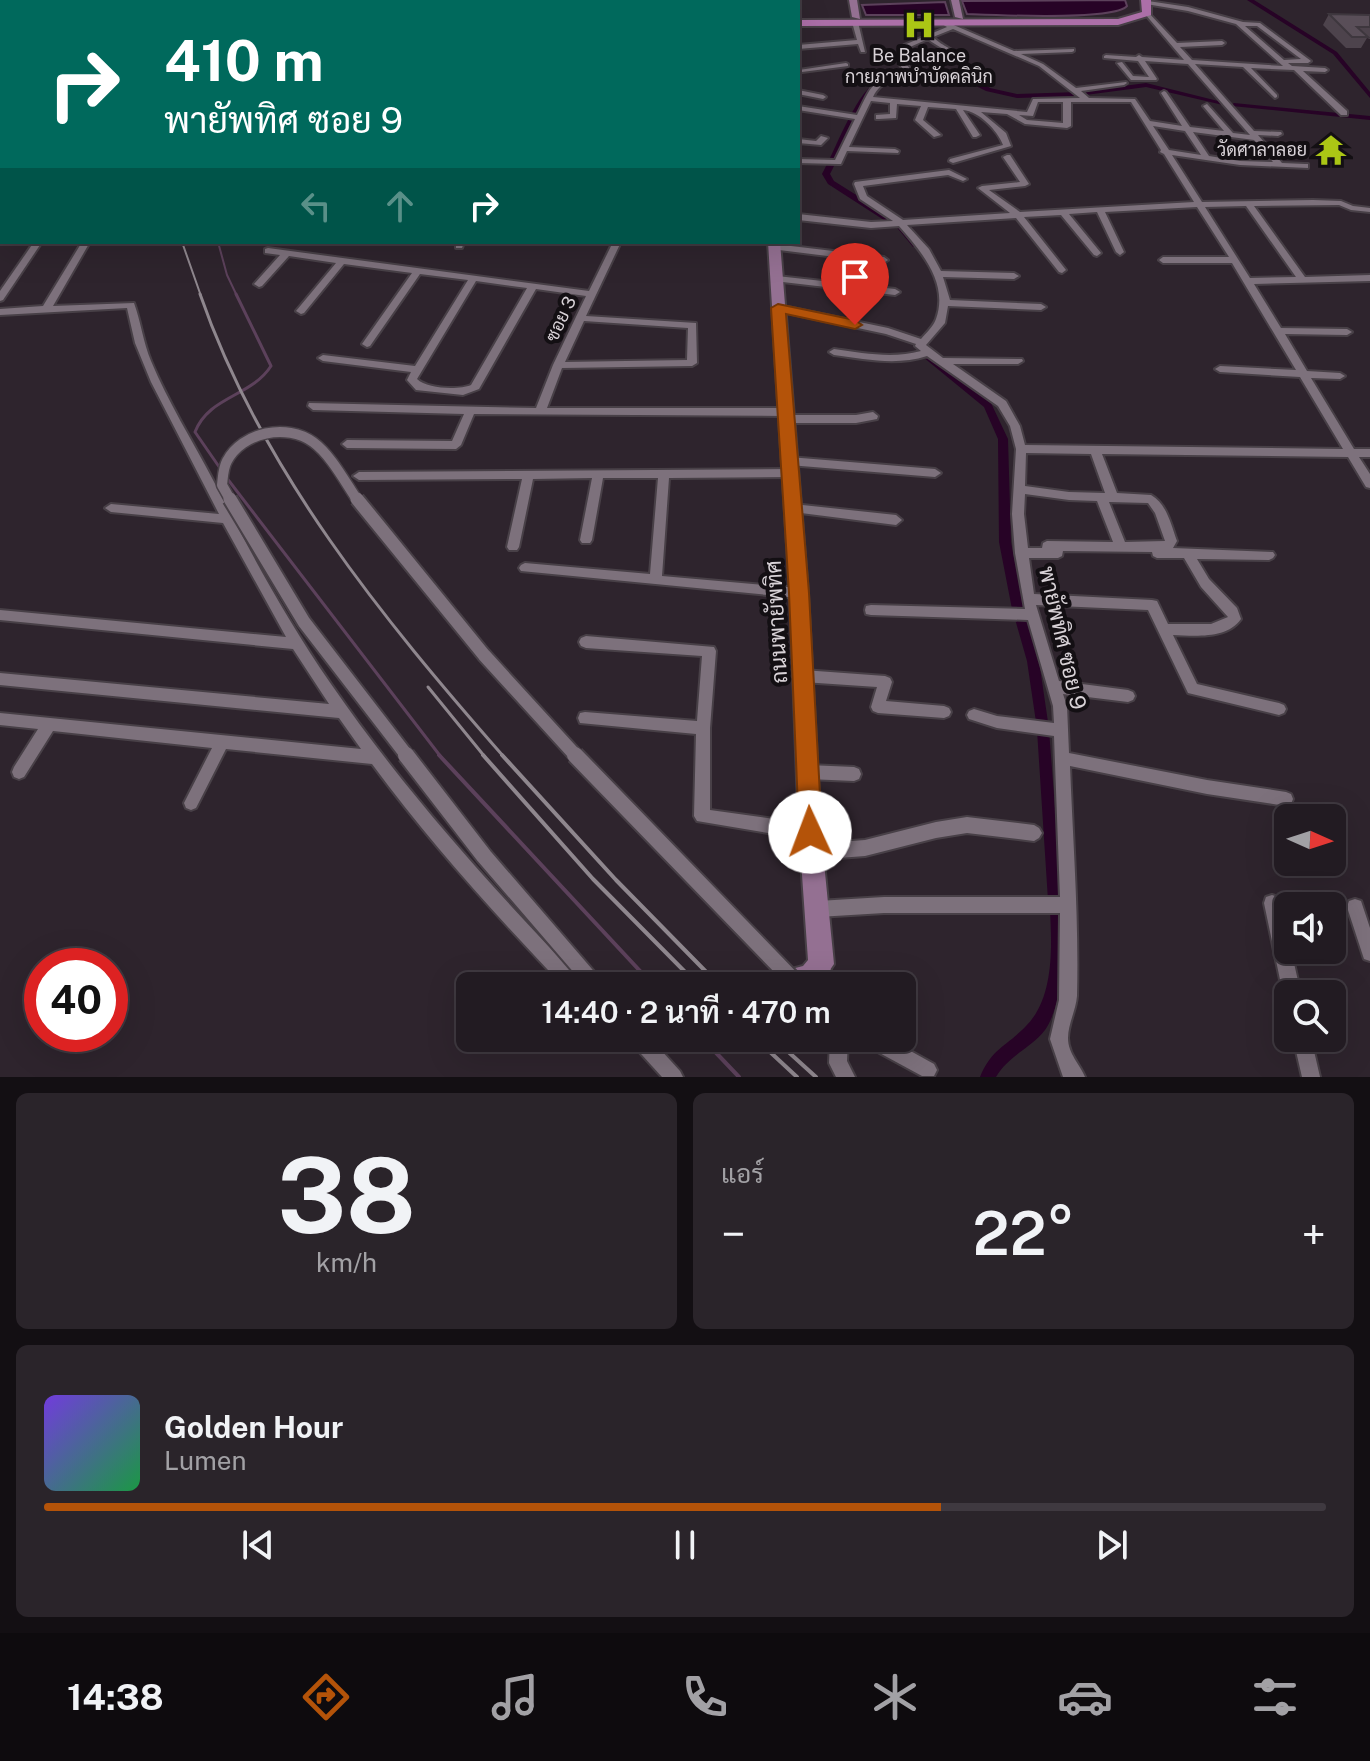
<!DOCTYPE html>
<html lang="th">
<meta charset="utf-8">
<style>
:root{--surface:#221b22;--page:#2a242a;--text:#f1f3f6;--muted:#a2a1a5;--line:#3f3940;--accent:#b45309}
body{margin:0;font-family:"Public Sans",Sarabun,sans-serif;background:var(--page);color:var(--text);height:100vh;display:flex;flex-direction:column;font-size:30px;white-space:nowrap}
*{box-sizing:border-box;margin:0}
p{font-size:26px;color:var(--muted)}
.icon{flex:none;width:44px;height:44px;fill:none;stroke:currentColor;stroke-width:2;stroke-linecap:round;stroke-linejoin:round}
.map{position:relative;height:1077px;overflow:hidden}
.side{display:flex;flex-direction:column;gap:16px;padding:16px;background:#130f13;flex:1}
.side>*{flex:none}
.banner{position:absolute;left:0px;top:0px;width:800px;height:244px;box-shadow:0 8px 32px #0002,0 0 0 2px var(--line);background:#00695c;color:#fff;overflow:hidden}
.needle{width:52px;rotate:93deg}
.tools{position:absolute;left:1274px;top:804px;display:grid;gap:16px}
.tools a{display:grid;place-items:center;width:72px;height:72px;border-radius:12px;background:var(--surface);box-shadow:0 8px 32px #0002,0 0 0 2px var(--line);font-size:40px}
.speed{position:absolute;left:24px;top:948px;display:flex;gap:16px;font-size:40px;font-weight:700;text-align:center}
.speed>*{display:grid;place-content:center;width:104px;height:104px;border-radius:50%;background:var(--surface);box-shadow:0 8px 32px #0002,0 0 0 2px var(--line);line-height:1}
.speed .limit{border:12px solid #d22;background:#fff;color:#111}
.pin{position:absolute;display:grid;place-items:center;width:68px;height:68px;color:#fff;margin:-82px -34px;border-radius:50% 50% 50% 0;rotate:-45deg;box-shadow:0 0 8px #0007}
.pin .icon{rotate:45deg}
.me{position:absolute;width:88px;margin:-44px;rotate:358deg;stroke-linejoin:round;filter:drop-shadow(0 0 6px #0008)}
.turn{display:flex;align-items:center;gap:28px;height:168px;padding:0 32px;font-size:36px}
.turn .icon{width:104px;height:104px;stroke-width:2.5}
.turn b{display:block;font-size:56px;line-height:68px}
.lanes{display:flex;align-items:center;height:76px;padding:0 32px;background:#0003;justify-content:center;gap:40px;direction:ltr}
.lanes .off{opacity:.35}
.big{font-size:60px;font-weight:600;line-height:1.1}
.side .card{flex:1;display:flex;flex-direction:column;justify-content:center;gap:12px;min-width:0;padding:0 28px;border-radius:12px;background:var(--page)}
.side .dial{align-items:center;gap:0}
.dial b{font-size:104px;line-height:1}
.song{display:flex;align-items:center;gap:24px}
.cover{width:96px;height:96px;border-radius:12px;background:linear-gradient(135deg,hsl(260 70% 55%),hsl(140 70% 35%))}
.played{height:8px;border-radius:4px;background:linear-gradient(90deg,var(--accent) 70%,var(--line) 70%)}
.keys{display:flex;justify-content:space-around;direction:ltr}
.heat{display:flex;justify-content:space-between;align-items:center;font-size:44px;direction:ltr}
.side .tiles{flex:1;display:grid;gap:16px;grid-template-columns:1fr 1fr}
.card:last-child{grid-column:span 2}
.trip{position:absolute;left:456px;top:972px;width:460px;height:80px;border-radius:12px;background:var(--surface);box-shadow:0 8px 32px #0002,0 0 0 2px var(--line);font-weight:600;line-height:80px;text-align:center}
.menu{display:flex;height:128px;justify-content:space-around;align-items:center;background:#0e0b0e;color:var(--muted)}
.menu .icon{width:56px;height:56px}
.menu .on{color:var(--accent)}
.menu b{font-size:36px;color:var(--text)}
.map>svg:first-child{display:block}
.water{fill:#270326;stroke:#5c415b;stroke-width:2}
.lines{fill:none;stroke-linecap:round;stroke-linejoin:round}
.stream-far2{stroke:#5c415b;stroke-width:2}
.stream-far1{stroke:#5c415b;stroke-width:3}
.stream{stroke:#5c415b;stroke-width:4}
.canal{fill:#270326;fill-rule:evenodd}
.street-casing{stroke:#484047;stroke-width:4}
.secondary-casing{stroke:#484047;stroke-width:4}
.primary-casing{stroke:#484047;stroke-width:4}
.street{fill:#7d717c;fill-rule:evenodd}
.secondary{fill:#947092;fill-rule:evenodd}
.primary{fill:#ac6fa8;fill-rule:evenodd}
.rail-far2{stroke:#8f878e;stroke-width:2}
.rail-far1{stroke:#8f878e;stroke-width:3}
.rail{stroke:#8f878e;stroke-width:4}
.street-bridge-far2-casing{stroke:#484047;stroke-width:13;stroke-linecap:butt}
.street-bridge-far1-casing{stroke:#484047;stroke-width:17;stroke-linecap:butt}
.street-bridge-casing{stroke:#484047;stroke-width:20;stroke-linecap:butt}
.street-bridge-far2{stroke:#7d717c;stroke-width:10}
.street-bridge-far1{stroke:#7d717c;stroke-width:13}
.street-bridge{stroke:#7d717c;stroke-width:16}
.wall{fill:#4d434c}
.building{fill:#594e58;stroke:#3e373e;stroke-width:2}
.route{fill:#b45309;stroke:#753606;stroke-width:2}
.labels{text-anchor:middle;stroke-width:8;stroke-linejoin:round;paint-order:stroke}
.far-poi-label{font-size:18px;fill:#d8d2d7;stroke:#130f13}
.far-street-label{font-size:18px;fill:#d8d2d7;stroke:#130f13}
.street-label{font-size:22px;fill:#d8d2d7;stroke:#130f13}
</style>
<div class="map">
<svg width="1370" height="1077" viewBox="0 0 1370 1077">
<rect width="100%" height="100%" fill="#2e242d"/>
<g class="water">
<path d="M1125 0 1127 6C1114 21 993 15 967 14L962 1Z"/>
<path d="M945 2 949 15H866L862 5Z"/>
</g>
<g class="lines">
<path class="stream-far2" d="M218 242 227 275 237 296"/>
<g class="stream-far1">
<path d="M222 471 195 432C209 396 251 397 271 366L236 294"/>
<path d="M226 477 441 757"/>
</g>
<g class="stream">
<path d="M439 755 654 986"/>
<path d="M702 1038 739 1077"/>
</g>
<g class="canal">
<path d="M1247 0H1254L1337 52 1370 92V98L1333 54Z"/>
<path d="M962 70 990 88 1017 94 1079 92 1146 83 1226 103 1223 105 1146 87 1078 96 1017 98 986 91 972 84 961 74 915 75 912 73 915 71Z"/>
<path d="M906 71 908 72V74C900 76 891 77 884 82 860 97 843 150 830 174L834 181 896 220V223H900L920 245 916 247H913L894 224H890L828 184 822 174C836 149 853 99 876 81 885 74 895 73 906 71Z"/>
<path d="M1234 103 1370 116V120L1232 106 1231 105Z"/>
<path d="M926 352 991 403 1008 439 1011 542 1024 609 1022 612 1018 614 1014 612 1012 609 999 542 998 439 984 407 923 357 921 355Z"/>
<path d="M1021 614 1025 616 1027 619 1039 661 1048 722 1047 726 1049 730 1062 900 1060 905C1076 926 1061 1008 1045 1030 1031 1048 1008 1056 996 1077H980C992 1048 1006 1047 1026 1026 1054 998 1052 948 1050 911L1052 906 1048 900 1037 730 1038 726 1036 722 1027 661 1015 619 1017 616Z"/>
</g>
<defs>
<g id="street">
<path d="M68 0H74L72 2H66Z"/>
<path d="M204 0H210L208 2H202Z"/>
<path d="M240 0H246L245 2H239Z"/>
<path d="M1148 1 1188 7 1243 22 1260 23 1311 61 1308 63H1288L1292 66 1325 68 1328 70 1325 72 1303 71 1347 111V115H1341L1294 70 1251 68 1277 95V97L1275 98 1243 67 1195 64 1254 131 1281 132 1282 134 1278 136 1258 135 1282 163 1305 164H1308V168L1240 165 1172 155 1202 202 1313 200 1341 201 1353 206 1370 208V212L1351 210 1339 205 1254 206 1305 277 1370 275V281L1254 284 1281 328 1347 329 1352 332 1347 335 1285 334 1307 371 1340 373 1345 376 1340 379 1311 378 1354 449H1370V457H1359L1370 474V488L1366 487 1348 457 1102 454 1117 493 1151 495C1167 504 1171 525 1177 541L1173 548 1273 552 1275 555 1273 558 1269 560 1197 559 1209 579 1237 608 1241 619C1227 639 1196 636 1173 635L1197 684 1279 703 1284 705 1286 709 1284 713 1279 715 1188 693 1148 610 1036 605 1059 681 1128 690 1133 692 1135 696 1133 700 1128 702 1063 694 1067 706 1069 753 1207 780 1286 792 1291 794 1293 799 1291 804 1286 806 1207 794 1070 766C1073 843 1079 919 1077 996 1076 1010 1068 1024 1068 1038 1068 1054 1080 1064 1085 1077H1063L1050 1039 1059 1000 1060 913H884L818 917 812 915 810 909 812 903 818 901 884 897H1060L1054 736 997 728 969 719 967 715 969 711 974 709 997 716 1054 723 1053 706 1028 620 871 615 866 614 865 610 866 606 871 605 1025 609 1015 553 1012 514 1016 449 1010 426 998 406 927 356C896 366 865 359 834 355L829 352 834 349C863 353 892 359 921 351L915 346 916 344 886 334 778 311 773 308 778 305 888 328 921 339C926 333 933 327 936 319 949 283 921 251 899 226L871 228 798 220V214L871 222 893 221 860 199 854 184 855 182 949 170 967 179 963 181 948 175 863 186 867 196 903 220 1010 213 978 188 982 186 1020 182 1003 157 1007 155H1010L1029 184 1025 186 989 190 1020 212 1194 202 1164 154 1160 152 1161 150 1131 102H1071V126L1067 128 1025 124 1007 114 981 112 1006 133 1011 146 953 163 949 161 950 159 1003 145C998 131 979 111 963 110L980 135 976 137H973L956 109 928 107 923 120 941 135 934 137 915 120 921 106 897 104 896 118 879 119H876V115L890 114V103L871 101 849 147 895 149 899 151 898 153 847 151 841 164H838L798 163V159L835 160 855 119 798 110V106L857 115C872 85 871 79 906 73L897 61 906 53 904 45 947 27 940 23 942 20 1014 51 1074 49V51L1072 52 1021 54 1043 64 1076 88 1126 82 1127 83 1124 85 1081 91 1089 98 1135 99 1150 121 1182 126 1161 93 1164 91 1166 92 1190 127 1224 131 1203 106 1207 104 1233 133 1250 135 1188 64 1145 61 1157 79 1156 80H1131L1117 63 1122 62 1133 76 1149 77 1138 61 1104 58V56L1106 55 1136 57 1139 55 1142 57 1184 60 1145 14 1147 11 1177 43 1222 41 1225 43 1222 45 1180 47 1192 60 1283 66 1236 24 1188 11 1146 4ZM1245 26H1257L1301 59 1284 60ZM953 29 1039 66 1080 98 1033 99 1027 112 873 97C882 79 895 79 913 75L914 74 904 61 907 59 916 64 961 61 962 60C953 47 944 48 933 37ZM928 39C937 47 948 49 954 58L917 60 911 56 912 54 910 47ZM1038 102H1063V123L1027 120 1019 115 1033 116ZM1153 126 1185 131 1201 155 1169 150ZM1193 132 1254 140 1273 162 1240 161 1209 156ZM1246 206 1296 277 1250 278 1205 207ZM1197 207 1229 257H1163L1159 260 1163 263H1232L1296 370 1220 366 1215 369 1220 372 1300 377 1343 449 1025 445 1020 426 1006 401 953 364H1018L1023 361 1022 359 943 358 926 345 945 323 948 306 1041 310 1046 307 1041 304 950 300 943 277 1014 279 1019 276 1014 273 941 271 929 249 907 225 1016 218 1059 272 1062 273 1066 270 1024 217 1061 215 1094 255 1097 256 1101 253 1069 214 1097 212 1116 252 1120 255 1124 252 1105 212ZM1026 453 1091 454 1105 493 1069 492 1025 486ZM1025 494 1069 500 1097 501 1113 542 1047 541 1043 543 1042 548H1028L1024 514ZM1109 502 1148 503 1155 513 1165 541 1125 542ZM1063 551 1152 552 1153 556 1157 558H1184L1201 587 1228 617 1211 624H1168L1157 601 1152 600 1034 594 1029 558H1058L1062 556Z"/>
<path d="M855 20 858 22 865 52H861L858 44 798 49V45L857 40 852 22Z"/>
<path d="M846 63 848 64V66L802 72 799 70Z"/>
<path d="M798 90 823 95 826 97 823 99 798 94Z"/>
<path d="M821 136 828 138 821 145 798 143V139L816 141Z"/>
<rect x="0" y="141" width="2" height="6"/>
<path d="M34 242H42L3 300 0 301V291Z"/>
<path d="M82 242H90L53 306 134 303C141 322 143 342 151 361 168 402 192 440 213 480 249 550 286 619 331 684 404 790 491 887 581 980L584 986H563C496 915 430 843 372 764L226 749 196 808 191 810 186 808 184 803 212 748 53 731 24 777 19 779 14 777 12 772 14 767 38 729 0 725V713L361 749 339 718 0 685V673L329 704 293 649 0 620V610L286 637 223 523 111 512 105 508 111 504 219 514 151 382 135 343 127 308 0 315V309L43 306Z"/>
<path d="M456 242H464L462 248H456Z"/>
<path d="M613 242H621L586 316 696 323 697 363 692 366 562 368 547 408H785L790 412 786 415H856L873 412 878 416 877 419 856 423H786L781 419 785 416 474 414 461 445 456 449 347 448 342 444 347 440 452 441 464 414 313 410 308 406 309 403 536 408 553 365 586 296 536 289 479 389 463 395 416 390 407 380 411 372 323 361 318 358 323 355 415 366 468 280 420 274 370 346 367 347 362 344 412 273 344 264 304 313 301 314 296 311 336 263 289 256 262 286 259 287 254 284 280 255 265 253V249L268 248 589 291ZM476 281 527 288 471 385C459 390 427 389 417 379ZM584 321 688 328 687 360 565 362Z"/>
<path d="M774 244 884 257 888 260 884 263 771 249 770 247Z"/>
<path d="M777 276 895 289 900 292 895 295 774 281V277Z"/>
<path d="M789 457 935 469 941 473 935 477 789 465 783 461Z"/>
<path d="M791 469 797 473 791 477 669 478 662 576 799 588 803 589 805 593 803 597 799 598 521 571 519 568 521 565 525 563 650 574 658 478H603L592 540 590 543H582L580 540 592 478 533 479 519 547 517 550H509L507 547 522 479 359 480 353 476 359 472Z"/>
<path d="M793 504 896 515 902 520 896 525 793 512 787 508Z"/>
<path d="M586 636 714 647 716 651 710 728V810L810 824 815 827 818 832 815 837 810 840 697 821 694 816 696 734 580 723 578 718 580 713 585 712 697 721 702 656 586 648 581 646 579 642 581 638Z"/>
<path d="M803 670 885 676 890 678 892 682 886 701 944 706 949 708 951 712 949 716 944 718 878 713 873 711 871 707 877 687 803 682 798 680 796 676 798 672Z"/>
<path d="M808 765 854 767 859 769 861 774 859 779 854 781 808 779 803 777 801 772 803 767Z"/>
<path d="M967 817 1034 825 1039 828 1042 833 1039 838 1034 841 967 833 936 838 865 856 812 860 807 857 804 852 807 847 812 844 865 840 936 822Z"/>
<path d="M1272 895 1278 897C1284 913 1288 933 1288 950H1291L1301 994H1288V1001L1283 994 1264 903 1266 897Z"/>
<path d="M1355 899 1361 901 1370 928V961L1364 959 1347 907 1349 901Z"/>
<path d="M821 956 827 958 836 986H818L813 964 815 958Z"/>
<path d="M629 1038H650L680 1071 683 1077H662L632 1044Z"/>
<path d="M830 1038H848L847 1061 855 1077H836L829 1063Z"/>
<path d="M860 1038H887L934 1064 937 1070 934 1076H922L863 1044Z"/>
<path d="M1293 1038H1311L1320 1077H1302Z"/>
</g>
<g id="secondary">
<rect x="493" y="0" width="8" height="2"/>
<rect x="595" y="0" width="8" height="2"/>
<rect x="717" y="0" width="8" height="2"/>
<path d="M849 0H857L860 19 852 17Z"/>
<path d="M951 0H959L963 19 955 17Z"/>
<rect x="0" y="4" width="2" height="6"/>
<path d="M768 242H780L808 593 821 832 834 964 819 986H783L780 980 784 971 803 966 808 960 799 832 790 593Z"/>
</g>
<g id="primary">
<path d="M1141 0H1151V15L1118 25 798 26V20L1118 19 1142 12Z"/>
<rect x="0" y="10" width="2" height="6"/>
</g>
</defs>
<use href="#street" class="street-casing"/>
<use href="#secondary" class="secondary-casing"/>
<use href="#primary" class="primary-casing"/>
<use href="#street" class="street"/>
<use href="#secondary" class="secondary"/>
<use href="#primary" class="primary"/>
<g class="rail-far2">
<path d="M0 241 2 238"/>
<path d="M182 242 201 296"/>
</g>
<g class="rail-far1">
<path d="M200 294C261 470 383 619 504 757"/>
<path d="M428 687 485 757"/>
</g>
<g class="rail">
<path d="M483 755 593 879 699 986"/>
<path d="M502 755 616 880 720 986"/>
<path d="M755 1038 797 1077"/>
<path d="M773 1038 816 1077"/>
</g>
<defs>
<path id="street-bridge-far2" d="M231 501 222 485C223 477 223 468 227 461 242 432 287 423 313 442 331 455 345 482 358 501"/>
<g id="street-bridge-far1">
<path d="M230 499 304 622 408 757"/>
<path d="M357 499 484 655 577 757"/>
</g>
<g id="street-bridge">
<path d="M406 755 484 856 596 986"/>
<path d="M575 755 793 980"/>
</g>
</defs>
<use href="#street-bridge-far2" class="street-bridge-far2-casing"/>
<use href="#street-bridge-far1" class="street-bridge-far1-casing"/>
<use href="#street-bridge" class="street-bridge-casing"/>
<use href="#street-bridge-far2" class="street-bridge-far2"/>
<use href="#street-bridge-far1" class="street-bridge-far1"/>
<use href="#street-bridge" class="street-bridge"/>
</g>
<path class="wall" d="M1329 14 1370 15V39L1367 38 1361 48H1346L1323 25Z"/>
<path class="building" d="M1329 14 1370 15V27H1357L1368 37H1352Z"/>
<path class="route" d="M778 304 855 320 862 325 855 329 786 314 809 593 822 832 818 840 810 844 802 840 799 832 789 593 771 308Z"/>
<defs>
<symbol id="hospital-bare" viewBox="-9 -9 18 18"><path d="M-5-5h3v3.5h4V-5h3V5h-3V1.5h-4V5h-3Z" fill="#abc615" stroke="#130f13" stroke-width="2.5" paint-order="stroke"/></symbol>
<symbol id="temple-bare" viewBox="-9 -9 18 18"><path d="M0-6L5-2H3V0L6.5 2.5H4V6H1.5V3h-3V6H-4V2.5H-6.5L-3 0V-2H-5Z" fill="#abc615" stroke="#130f13" stroke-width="2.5" paint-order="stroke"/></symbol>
</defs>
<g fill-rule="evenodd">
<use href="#hospital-bare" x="897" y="3" width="44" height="44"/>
<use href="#temple-bare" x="1309" y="128" width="44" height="44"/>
</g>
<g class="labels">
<g class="far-poi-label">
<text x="919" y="62">Be Balance<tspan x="919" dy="21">กายภาพบำบัดคลินิก</tspan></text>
<text x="1307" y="156" text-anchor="end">วัดศาลาลอย</text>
</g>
<g class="far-street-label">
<text transform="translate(561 319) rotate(-65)" y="6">ซอย 3</text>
</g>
<g class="street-label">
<text transform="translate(776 622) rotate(-93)" y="8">ถนนพายัพทิศ</text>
<text transform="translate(1063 638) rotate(77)" y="8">พายัพทิศ ซอย 9</text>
</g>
</g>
</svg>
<div class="tools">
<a><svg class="needle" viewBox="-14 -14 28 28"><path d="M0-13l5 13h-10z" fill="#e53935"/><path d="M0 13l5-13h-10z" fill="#a2a1a5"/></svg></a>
<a><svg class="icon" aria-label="sound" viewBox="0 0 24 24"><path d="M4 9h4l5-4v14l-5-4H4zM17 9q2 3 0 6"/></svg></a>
<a><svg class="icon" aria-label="search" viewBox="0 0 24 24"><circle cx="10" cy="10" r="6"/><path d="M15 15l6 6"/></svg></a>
</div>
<div class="speed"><div class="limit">40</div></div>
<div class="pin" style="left:855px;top:325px;background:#d93025"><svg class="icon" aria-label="arrive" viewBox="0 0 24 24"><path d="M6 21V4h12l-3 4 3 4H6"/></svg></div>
<svg class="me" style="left:810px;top:832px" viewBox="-20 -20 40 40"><circle r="19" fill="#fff"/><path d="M0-13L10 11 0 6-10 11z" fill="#b45309"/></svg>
<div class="trip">14:40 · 2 นาที · 470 m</div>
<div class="banner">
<div class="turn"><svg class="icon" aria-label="right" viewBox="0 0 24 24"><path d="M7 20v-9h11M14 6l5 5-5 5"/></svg><div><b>410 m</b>พายัพทิศ ซอย 9</div></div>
<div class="lanes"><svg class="icon off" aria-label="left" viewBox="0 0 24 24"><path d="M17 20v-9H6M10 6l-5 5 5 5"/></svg><svg class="icon off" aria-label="ahead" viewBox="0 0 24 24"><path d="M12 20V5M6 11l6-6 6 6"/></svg><svg class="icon" aria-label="right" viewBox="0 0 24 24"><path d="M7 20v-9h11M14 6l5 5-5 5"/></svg></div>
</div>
</div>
<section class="side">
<div class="tiles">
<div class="card dial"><b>38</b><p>km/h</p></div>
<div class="card"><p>แอร์</p>
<div class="heat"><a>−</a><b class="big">22°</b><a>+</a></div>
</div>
<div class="card">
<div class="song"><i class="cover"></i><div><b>Golden Hour</b><p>Lumen</p></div></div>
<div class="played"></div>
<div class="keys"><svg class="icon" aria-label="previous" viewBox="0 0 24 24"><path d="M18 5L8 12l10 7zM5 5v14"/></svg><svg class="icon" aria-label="pause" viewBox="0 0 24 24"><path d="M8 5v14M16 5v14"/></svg><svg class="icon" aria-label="next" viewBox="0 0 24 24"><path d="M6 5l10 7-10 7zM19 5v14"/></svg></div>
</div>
</div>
</section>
<nav class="menu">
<b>14:38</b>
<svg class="icon on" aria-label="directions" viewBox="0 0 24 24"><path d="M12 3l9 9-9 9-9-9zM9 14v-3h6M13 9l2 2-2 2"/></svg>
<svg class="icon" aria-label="music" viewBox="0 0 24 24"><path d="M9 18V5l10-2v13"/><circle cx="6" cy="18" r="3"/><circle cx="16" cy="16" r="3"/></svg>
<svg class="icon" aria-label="phone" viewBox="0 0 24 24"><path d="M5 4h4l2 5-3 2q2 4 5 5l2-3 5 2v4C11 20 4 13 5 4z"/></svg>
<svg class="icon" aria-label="climate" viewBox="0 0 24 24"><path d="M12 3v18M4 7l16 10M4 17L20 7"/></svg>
<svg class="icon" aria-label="car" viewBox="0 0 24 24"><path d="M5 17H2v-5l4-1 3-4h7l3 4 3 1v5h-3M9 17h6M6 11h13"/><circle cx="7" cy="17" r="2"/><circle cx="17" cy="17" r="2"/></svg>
<svg class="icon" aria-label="filters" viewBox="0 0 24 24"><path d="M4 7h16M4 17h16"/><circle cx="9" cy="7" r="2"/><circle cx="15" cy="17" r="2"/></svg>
</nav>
